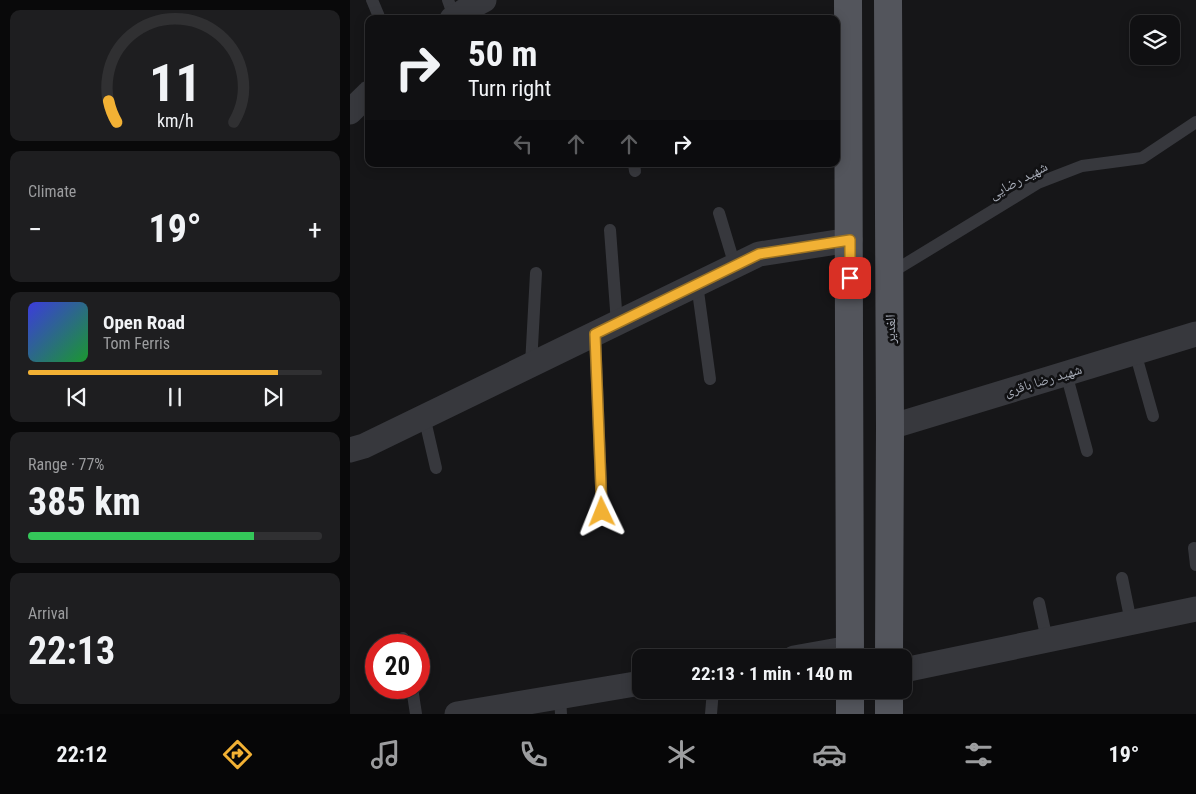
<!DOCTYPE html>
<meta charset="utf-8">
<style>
:root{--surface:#101012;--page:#1e1e20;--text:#f1f3f6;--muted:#9c9d9f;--line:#303032;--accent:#f2b134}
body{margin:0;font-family:"Roboto Condensed","Noto Naskh Arabic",sans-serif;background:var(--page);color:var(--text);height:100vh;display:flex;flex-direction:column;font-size:19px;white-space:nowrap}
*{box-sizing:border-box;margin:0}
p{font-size:16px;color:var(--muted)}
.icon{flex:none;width:28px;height:28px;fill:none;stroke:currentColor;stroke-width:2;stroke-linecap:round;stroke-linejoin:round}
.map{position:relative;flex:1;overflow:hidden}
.panel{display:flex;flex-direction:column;gap:10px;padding:10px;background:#09090a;width:350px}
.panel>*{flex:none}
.top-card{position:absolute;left:15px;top:15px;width:475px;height:152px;border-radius:10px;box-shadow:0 2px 12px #0003,0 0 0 1px var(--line);background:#101012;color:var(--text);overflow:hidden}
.tools{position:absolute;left:780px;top:15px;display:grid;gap:10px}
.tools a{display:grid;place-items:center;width:50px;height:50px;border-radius:10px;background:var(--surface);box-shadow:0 2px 12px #0003,0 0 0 1px var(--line);font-size:25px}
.speed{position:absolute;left:15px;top:634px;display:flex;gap:10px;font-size:25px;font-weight:700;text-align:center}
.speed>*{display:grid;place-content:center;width:65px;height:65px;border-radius:50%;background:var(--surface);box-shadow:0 2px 12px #0003,0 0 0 1px var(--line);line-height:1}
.speed .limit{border:8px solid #d22;background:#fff;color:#111}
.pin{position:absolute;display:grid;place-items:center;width:42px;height:42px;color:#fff;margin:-21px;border-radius:10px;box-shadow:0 2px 8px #0006}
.me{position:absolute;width:55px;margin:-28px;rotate:358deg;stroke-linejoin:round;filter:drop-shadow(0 0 4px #0008)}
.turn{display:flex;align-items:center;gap:18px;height:105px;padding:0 20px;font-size:22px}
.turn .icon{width:65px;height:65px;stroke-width:2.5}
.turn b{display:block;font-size:35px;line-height:42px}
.lanes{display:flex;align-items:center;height:48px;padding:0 20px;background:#0003;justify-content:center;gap:25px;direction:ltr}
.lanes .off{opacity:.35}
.big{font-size:38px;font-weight:700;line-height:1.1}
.panel .card{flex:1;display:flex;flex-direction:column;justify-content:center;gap:8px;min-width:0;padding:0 18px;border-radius:10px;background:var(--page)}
.panel .dial{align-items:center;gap:0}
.dial svg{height:130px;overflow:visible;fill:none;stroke:var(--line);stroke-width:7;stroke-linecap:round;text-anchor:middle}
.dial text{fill:var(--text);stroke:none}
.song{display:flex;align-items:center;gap:15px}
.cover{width:60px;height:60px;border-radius:8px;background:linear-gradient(135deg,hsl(240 70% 55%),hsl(130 70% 35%))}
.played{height:5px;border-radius:2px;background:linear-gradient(90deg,var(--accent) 85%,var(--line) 85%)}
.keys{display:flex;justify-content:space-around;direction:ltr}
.heat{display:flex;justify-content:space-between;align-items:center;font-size:28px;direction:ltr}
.charge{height:8px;border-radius:4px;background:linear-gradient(90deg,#34c759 77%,var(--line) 0)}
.trip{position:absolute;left:282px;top:649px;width:280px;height:50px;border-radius:10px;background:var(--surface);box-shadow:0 2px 12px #0003,0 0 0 1px var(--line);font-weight:700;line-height:50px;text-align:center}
.dock{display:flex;height:80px;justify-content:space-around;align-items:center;background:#060607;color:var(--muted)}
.dock .icon{width:35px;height:35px}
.dock .active{color:var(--accent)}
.dock b{font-size:22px;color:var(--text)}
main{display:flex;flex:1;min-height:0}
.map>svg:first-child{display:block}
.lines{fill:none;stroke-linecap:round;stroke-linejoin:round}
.lane{stroke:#37383d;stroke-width:12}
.street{stroke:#37383d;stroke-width:25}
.primary{stroke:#53555c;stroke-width:28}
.route-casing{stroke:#9d7322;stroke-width:12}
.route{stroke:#f2b134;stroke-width:9}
.labels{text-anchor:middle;stroke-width:5;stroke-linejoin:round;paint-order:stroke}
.street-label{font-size:14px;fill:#a8adb8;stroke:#111113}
</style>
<main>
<section class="panel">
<div class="card dial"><svg viewBox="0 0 100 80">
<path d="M14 69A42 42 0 1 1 86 69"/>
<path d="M14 69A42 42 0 0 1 9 56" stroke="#f2b134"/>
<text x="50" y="56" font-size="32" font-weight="700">11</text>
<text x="50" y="72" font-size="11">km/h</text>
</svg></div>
<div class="card"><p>Climate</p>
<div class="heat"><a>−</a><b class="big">19°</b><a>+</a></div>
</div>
<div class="card">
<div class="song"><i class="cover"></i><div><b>Open Road</b><p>Tom Ferris</p></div></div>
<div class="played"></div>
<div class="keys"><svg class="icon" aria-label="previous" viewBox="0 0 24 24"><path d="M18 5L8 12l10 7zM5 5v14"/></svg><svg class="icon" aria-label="pause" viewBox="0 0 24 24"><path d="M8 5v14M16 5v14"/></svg><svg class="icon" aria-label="next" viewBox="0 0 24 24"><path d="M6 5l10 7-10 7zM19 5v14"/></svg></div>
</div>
<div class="card"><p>Range · 77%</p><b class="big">385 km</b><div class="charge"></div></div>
<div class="card"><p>Arrival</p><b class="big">22:13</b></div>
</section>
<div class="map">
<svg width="846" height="714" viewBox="0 0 846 714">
<rect width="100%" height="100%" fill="#161618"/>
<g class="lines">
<g class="lane">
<path d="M22 0 30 19"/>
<path d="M98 0 104 17"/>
<path d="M284 164 285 171"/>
<path d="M369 213 385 266"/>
<path d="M260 230 267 323"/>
<path d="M539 274 688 183 732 166 792 158 846 122"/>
<path d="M347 284 360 379"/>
<path d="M245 334 252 512"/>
<path d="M785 352 803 416"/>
<path d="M181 365 186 273"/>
<path d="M716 373 737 451"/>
<path d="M74 416 86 468"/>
<path d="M844 548 846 565"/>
<path d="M772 578 781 622"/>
<path d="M689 603 697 640"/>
<path d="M53 638 55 645"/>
<path d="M62 688 66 714"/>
<path d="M210 697 211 714"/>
<path d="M361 714 363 690"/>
</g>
<g class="street">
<path d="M102 19 119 8 134 0"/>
<path d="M0 112 19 93"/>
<path d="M540 427 846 334"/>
<path d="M0 450 14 446 409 254 500 240"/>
<path d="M444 658 500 648"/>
<path d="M554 670 846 609"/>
<path d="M107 714 291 683"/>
</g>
<g class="primary">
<path d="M498 0 500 658"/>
<path d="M538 0 540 427 539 658"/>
<path d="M500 690V714"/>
<path d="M539 690V714"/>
</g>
</g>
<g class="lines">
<defs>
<path id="route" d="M252 512 245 334 409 254 500 240V278"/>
</defs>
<use href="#route" class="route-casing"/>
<use href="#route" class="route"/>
</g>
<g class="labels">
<g class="street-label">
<text transform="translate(668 180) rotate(-28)" y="5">شهید رضایی</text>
<text transform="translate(540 329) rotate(-90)" y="5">الغدیر</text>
<text transform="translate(693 380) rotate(-17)" y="5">شهید رضا باقری</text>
</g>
</g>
</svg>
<div class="tools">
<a><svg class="icon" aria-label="layers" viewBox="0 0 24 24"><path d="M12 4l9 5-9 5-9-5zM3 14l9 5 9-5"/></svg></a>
</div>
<div class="speed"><div class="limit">20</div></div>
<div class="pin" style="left:500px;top:278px;background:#d93025"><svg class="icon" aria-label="arrive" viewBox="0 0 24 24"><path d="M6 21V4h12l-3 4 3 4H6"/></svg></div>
<svg class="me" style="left:252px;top:512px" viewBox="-20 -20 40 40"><path d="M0-17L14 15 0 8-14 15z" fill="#f2b134" stroke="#fff" stroke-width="4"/></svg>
<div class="trip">22:13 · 1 min · 140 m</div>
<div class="top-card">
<div class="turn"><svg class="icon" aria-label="right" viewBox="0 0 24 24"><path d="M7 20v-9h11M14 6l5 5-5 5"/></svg><div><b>50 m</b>Turn right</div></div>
<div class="lanes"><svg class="icon off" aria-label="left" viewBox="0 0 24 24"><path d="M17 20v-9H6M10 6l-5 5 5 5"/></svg><svg class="icon off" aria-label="ahead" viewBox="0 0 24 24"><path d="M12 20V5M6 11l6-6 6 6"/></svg><svg class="icon off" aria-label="ahead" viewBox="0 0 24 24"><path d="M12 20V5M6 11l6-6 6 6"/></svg><svg class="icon" aria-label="right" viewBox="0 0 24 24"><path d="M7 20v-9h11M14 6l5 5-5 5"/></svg></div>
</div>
</div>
</main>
<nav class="dock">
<b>22:12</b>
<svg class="icon active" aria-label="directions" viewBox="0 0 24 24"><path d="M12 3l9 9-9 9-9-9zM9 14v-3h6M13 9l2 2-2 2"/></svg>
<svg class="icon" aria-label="music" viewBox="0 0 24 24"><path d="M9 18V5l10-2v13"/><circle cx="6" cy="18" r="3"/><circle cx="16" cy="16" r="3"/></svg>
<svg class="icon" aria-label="phone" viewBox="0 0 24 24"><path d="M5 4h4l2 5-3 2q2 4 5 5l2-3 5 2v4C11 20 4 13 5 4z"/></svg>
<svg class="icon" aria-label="climate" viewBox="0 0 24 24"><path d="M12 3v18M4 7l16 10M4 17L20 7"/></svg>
<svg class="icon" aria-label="car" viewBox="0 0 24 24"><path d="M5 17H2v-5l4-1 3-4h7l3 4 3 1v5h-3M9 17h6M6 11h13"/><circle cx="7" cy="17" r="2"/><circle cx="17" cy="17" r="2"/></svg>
<svg class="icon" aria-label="filters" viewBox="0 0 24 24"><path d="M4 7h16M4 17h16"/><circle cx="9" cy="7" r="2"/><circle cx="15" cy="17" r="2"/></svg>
<b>19°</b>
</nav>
